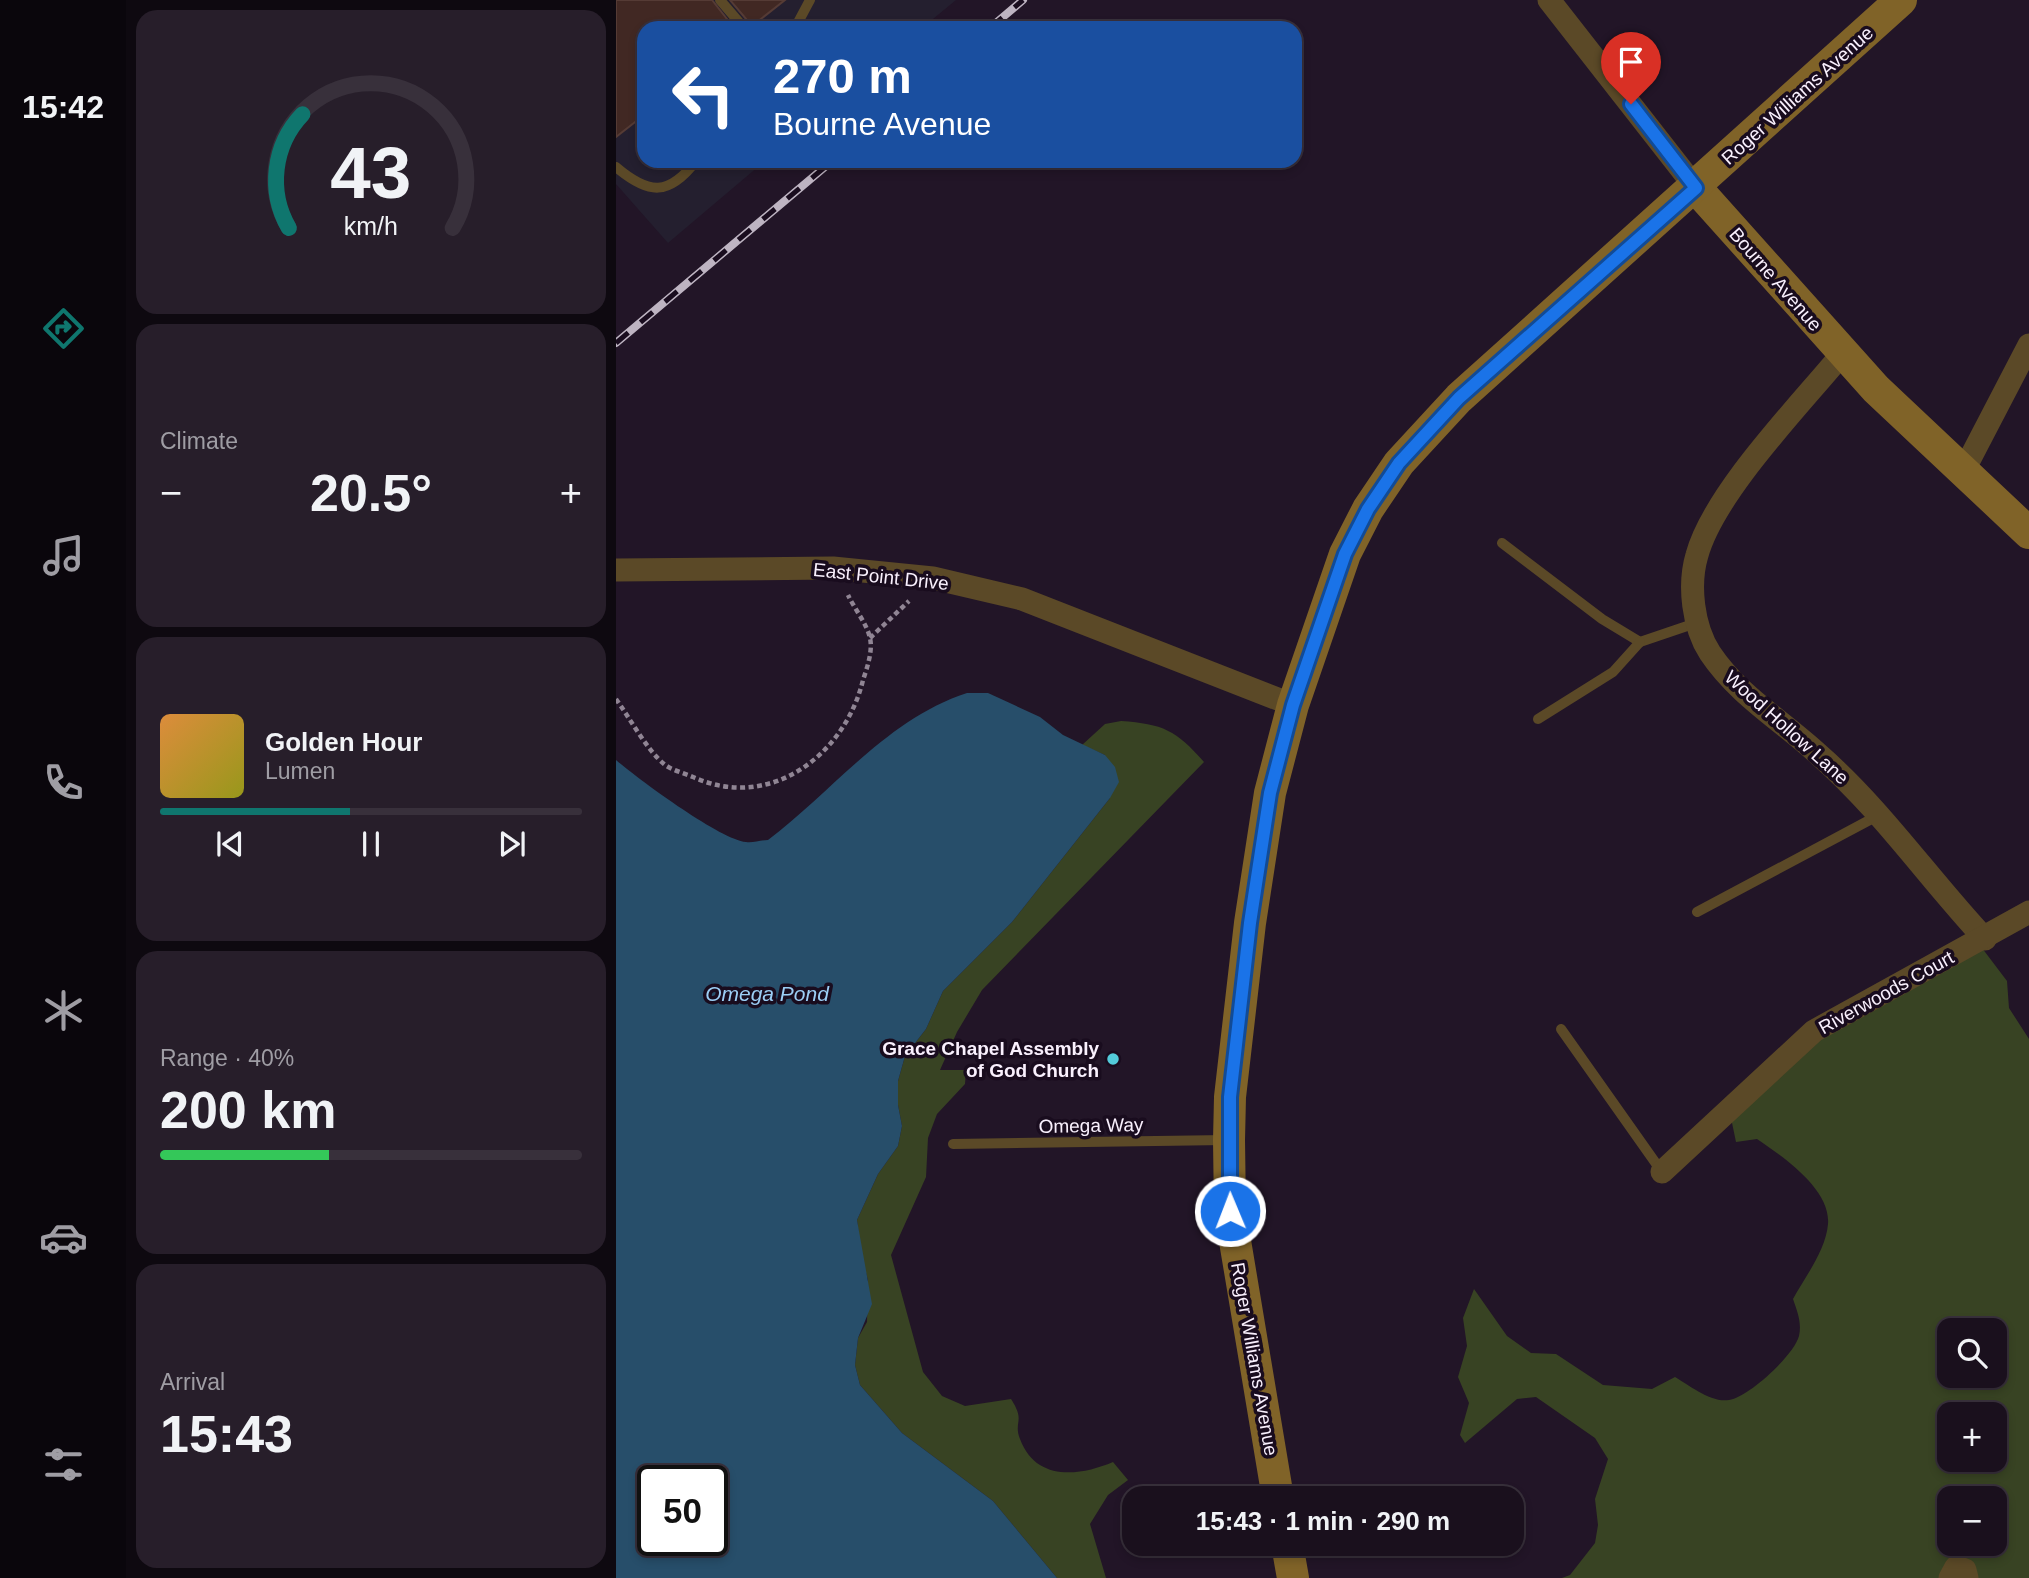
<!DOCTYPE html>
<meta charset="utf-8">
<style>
:root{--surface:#1a101d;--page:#271e2a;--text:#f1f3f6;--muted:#9f9da4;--line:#38303b;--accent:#0f766e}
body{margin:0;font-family:Arial,sans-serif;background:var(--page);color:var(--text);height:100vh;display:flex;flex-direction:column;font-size:26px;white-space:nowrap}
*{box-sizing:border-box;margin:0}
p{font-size:23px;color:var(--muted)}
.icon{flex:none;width:38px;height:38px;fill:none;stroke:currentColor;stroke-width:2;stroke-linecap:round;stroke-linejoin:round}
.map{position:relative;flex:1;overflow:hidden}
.sheet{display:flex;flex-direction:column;gap:10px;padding:10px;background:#0e0910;width:490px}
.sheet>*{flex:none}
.hud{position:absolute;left:21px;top:21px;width:665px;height:147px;border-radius:21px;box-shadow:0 4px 10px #0003,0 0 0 2px var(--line);background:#1a4fa0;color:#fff;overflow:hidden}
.tools{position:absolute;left:1321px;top:1318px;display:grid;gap:14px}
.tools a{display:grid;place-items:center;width:70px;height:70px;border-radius:14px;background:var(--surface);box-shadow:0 4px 10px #0003,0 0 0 2px var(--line);font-size:35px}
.speed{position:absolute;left:21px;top:1465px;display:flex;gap:14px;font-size:35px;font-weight:700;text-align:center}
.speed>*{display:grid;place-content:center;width:91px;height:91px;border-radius:50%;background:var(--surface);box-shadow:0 4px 10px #0003,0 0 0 2px var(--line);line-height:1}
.speed .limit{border:4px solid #111;border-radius:10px;background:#fff;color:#111}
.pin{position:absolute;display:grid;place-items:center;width:60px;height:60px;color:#fff;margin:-72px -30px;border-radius:50% 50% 50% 0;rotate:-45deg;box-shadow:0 0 7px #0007}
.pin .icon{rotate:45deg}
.me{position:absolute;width:77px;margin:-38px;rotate:359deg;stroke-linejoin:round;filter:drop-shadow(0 0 5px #0008)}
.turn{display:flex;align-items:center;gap:24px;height:147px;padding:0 21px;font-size:32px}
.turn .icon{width:91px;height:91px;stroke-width:2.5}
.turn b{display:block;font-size:49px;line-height:60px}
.big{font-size:52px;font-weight:700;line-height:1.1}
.sheet .tile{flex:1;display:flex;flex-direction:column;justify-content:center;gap:10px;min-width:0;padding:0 24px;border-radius:21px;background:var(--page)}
.sheet .dial{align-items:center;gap:0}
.dial svg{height:182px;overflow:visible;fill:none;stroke:var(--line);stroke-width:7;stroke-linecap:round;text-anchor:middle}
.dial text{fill:var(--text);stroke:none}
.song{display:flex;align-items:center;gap:21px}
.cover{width:84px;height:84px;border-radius:10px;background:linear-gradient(135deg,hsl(30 70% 55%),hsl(60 70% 35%))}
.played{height:7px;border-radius:4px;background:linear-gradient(90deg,var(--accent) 45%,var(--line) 45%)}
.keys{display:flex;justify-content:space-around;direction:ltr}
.heat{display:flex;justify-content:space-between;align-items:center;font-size:38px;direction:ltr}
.charge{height:10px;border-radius:5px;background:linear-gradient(90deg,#34c759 40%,var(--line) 0)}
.trip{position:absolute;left:506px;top:1486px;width:402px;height:70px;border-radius:21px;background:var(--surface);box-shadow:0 4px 10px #0003,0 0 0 2px var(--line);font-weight:700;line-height:70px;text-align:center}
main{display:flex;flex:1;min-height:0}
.menu{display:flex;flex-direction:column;width:126px;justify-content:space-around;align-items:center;background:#0a060c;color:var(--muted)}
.menu .icon{width:49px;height:49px}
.menu .active{color:var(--accent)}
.menu b{font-size:32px;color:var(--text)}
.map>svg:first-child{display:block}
.industrial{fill:#241f2f}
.green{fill:#384323;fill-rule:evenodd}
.water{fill:#274e6a;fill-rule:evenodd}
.building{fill:#412823;stroke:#553b35;stroke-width:2}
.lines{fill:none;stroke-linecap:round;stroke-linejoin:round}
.path{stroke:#908594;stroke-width:4.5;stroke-dasharray:5 3.5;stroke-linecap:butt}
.lane{stroke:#5b4927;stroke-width:10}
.street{stroke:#5b4927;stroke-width:23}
.secondary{stroke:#806328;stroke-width:32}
.rail-casing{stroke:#beb4c2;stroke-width:8}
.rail{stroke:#190c1e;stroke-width:5;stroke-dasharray:16;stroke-linecap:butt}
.route-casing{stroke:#114b97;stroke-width:18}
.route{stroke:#1a73e8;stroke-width:12}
.poi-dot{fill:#53cbda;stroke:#190c1e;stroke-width:2.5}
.labels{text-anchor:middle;stroke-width:7;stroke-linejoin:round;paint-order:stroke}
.street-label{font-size:19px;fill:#f9f0fd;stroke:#190c1e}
.poi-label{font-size:19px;font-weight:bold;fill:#f9f0fd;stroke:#190c1e;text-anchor:end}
.water-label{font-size:21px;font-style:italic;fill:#9ccef5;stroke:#190c1e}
</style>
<main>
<nav class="menu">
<b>15:42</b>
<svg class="icon active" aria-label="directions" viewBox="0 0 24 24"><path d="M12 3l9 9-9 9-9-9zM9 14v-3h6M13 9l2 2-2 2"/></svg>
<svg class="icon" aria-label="music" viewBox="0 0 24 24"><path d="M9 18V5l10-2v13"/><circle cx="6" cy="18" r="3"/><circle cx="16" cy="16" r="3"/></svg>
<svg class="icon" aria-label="phone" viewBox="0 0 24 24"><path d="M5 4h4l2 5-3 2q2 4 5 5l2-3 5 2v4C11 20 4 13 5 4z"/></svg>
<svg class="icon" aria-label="climate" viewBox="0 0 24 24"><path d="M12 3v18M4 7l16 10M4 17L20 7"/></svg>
<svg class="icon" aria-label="car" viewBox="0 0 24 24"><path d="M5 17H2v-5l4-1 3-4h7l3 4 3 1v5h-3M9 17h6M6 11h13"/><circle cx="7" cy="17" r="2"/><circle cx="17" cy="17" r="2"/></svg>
<svg class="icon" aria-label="filters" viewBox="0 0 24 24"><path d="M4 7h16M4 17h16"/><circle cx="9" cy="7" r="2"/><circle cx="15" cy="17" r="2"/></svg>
</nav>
<section class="sheet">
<div class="tile dial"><svg viewBox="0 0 100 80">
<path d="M14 69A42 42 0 1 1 86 69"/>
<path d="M14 69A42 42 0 0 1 20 19" stroke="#0f766e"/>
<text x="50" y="56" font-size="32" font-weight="700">43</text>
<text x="50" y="72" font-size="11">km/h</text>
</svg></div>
<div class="tile"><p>Climate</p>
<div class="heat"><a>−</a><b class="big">20.5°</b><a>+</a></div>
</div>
<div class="tile">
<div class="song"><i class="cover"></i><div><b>Golden Hour</b><p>Lumen</p></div></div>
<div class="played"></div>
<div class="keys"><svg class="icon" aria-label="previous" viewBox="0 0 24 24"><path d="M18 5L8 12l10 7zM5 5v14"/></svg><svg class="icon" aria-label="pause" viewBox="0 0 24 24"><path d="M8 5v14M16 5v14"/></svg><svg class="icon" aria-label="next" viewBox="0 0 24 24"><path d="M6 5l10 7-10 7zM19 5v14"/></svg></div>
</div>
<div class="tile"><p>Range · 40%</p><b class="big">200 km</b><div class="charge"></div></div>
<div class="tile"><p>Arrival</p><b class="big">15:43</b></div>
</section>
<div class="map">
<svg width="1413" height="1578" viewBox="0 0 1413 1578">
<rect width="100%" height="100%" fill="#221527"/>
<path class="industrial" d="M0 0H340L306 28H28V161H149L52 243 0 184Z"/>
<g class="green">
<path d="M505 721C547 724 560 730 588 762L366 990 341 1032 324 1070H350L349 1084 321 1114 312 1138 310 1177 275 1255 307 1372 326 1396 349 1406 395 1399C410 1422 397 1421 404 1439 420 1482 464 1476 497 1462L512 1480 492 1495 474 1524 490 1578H441L377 1501 286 1433 244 1385 239 1365 242 1338 251 1322 252 1280 246 1259 241 1220 262 1174 282 1146 286 1126 282 1105V1081L289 1056 310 1029 327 991 396 922 494 798 489 755 466 745 489 724Z"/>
<path d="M1366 948 1391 981 1393 1008 1413 1039V1578H946L954 1575 979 1543 982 1525 979 1499 992 1459 979 1438 920 1397 901 1399 849 1443 844 1435 853 1403 842 1377 851 1346 847 1318 858 1289 891 1336 915 1353 940 1354 987 1385 1036 1389 1059 1377C1073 1385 1095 1403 1113 1400 1133 1397 1178 1355 1183 1336 1186 1322 1181 1311 1177 1299 1189 1277 1210 1250 1212 1224 1215 1189 1166 1156 1141 1139L1120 1142 1115 1118 1172 1053ZM1334 1330H1379V1376H1334ZM1334 1414H1379V1460H1334ZM1334 1498H1379V1544H1334Z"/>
</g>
<path class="water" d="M351 693H372L424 717 447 735 489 755 499 767 503 782 494 798 396 922 327 991 310 1029 289 1056 282 1081V1105L286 1126 282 1146 262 1174 241 1220 256 1304 242 1338 239 1365 244 1385 286 1433 377 1501 441 1578H0V760C22 779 105 840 130 842 137 843 145 840 152 840 218 790 271 719 351 693ZM37 1480H96V1540H37Z"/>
<g class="building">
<path d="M0 0H96L118 28H28V115L0 137Z"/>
<path d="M114 0H169L136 26Z"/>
</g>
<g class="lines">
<g class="path">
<path d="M254 638 293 601"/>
<path d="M0 699C13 717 31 750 48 764 55 770 68 773 77 777 154 812 229 755 247 680 251 668 257 651 254 638 251 624 238 608 232 595"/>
</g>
<g class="lane">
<path d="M104 0 128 28"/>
<path d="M179 28 194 0"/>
<path d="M0 167C33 195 53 196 80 161"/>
<path d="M886 543 986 619 1024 642 1080 623"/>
<path d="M922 719 997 672 1024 642"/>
<path d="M1081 912 1263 815"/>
<path d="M945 1029 1046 1172"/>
<path d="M337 1144 610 1140"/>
</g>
<g class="street">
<path d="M933 0 1080 188"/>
<path d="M1226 354C1184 405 1098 493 1081 555 1072 585 1077 627 1094 653 1122 695 1165 720 1202 754 1265 809 1312 878 1369 939"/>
<path d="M1347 472 1413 345"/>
<path d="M0 570 217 568 317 578 406 599 677 705"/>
<path d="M1046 1172 1198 1031 1413 912"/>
<path d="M1334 1578 1340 1567 1349 1570 1351 1578"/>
</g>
<g class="secondary">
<path d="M1080 188 1260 389 1413 533"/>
<path d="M662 1498 614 1211 613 1140 614 1097 634 923 654 793 677 705 729 554 752 509 783 463 843 398 1285 0"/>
<path d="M671 1544 677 1578"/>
</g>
<defs>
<g id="rail">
<path d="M374 28 407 0"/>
<path d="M0 343 216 161"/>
</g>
</defs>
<use href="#rail" class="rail-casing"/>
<use href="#rail" class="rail"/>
</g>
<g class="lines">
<defs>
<path id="route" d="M614 1211V1097L634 923 654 793 677 705 729 554 752 509 783 463 843 398 1080 188 1015 104"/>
</defs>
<use href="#route" class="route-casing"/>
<use href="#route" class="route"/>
</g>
<circle class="poi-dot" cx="497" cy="1059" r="7"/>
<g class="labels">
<g class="street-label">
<text transform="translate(1181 95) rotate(-42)" y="7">Roger Williams Avenue</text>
<text transform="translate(1160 279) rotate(49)" y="7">Bourne Avenue</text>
<text transform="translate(265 576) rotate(6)" y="7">East Point Drive</text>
<text transform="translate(1171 727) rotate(42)" y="7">Wood Hollow Lane</text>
<text transform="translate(1270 992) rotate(-29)" y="7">Riverwoods Court</text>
<text transform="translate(475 1125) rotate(-1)" y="7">Omega Way</text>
<text transform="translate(639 1359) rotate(80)" y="7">Roger Williams Avenue</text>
</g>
<g class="poi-label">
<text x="483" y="1055">Grace Chapel Assembly<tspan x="483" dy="22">of God Church</tspan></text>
</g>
<g class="water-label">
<text x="151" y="1001">Omega Pond</text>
</g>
</g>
</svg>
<div class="tools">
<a><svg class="icon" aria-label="search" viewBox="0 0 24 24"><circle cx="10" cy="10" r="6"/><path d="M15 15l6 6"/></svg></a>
<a>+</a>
<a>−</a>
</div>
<div class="speed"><div class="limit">50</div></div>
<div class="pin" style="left:1015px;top:104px;background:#d93025"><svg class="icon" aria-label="arrive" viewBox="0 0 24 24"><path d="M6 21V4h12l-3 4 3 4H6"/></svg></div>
<svg class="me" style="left:614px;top:1211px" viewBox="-20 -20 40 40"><circle r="17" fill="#1a73e8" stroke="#fff" stroke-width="3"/><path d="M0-11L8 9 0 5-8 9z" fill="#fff"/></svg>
<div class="trip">15:43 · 1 min · 290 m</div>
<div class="hud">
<div class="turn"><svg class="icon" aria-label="left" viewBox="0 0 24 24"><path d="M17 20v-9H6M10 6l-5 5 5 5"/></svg><div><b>270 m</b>Bourne Avenue</div></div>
</div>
</div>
</main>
